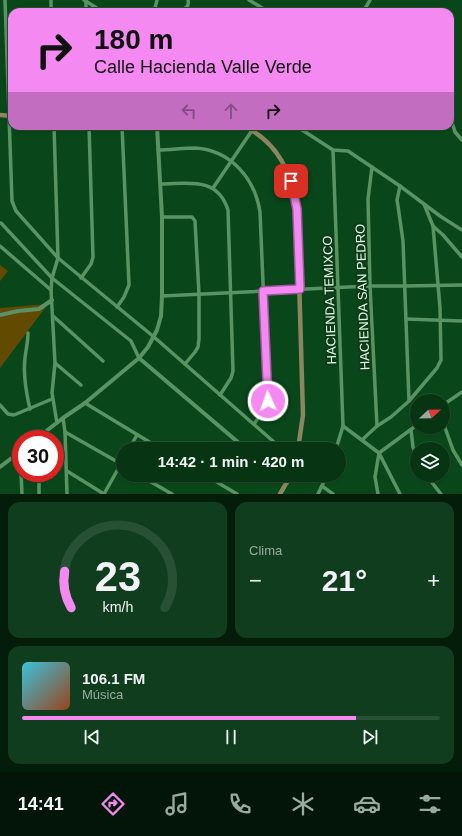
<!DOCTYPE html>
<html lang="es">
<meta charset="utf-8">
<style>
:root{--surface:#073514;--page:#103d1d;--text:#f1f3f6;--muted:#98aba0;--line:#285034;--accent:#f489f1}
body{margin:0;font-family:Helvetica,sans-serif;background:var(--page);color:var(--text);height:100vh;display:flex;flex-direction:column;font-size:15px;white-space:nowrap}
*{box-sizing:border-box;margin:0}
p{font-size:13px;color:var(--muted)}
.icon{flex:none;width:22px;height:22px;fill:none;stroke:currentColor;stroke-width:2;stroke-linecap:round;stroke-linejoin:round}
.map{position:relative;height:494px;overflow:hidden}
.side{display:flex;flex-direction:column;gap:8px;padding:8px;background:#041d0b;flex:1}
.side>*{flex:none}
.guide{position:absolute;left:8px;top:8px;width:446px;height:122px;border-radius:12px;box-shadow:0 1px 3px #0004,0 0 0 1px var(--line);background:#f489f1;color:#111;overflow:hidden}
.needle{width:26px;rotate:68deg}
.tools{position:absolute;left:410px;top:394px;display:grid;gap:8px}
.tools a{display:grid;place-items:center;width:40px;height:40px;border-radius:50%;background:var(--surface);box-shadow:0 1px 3px #0004,0 0 0 1px var(--line);font-size:20px}
.speed{position:absolute;left:12px;top:430px;display:flex;gap:8px;font-size:20px;font-weight:700;text-align:center}
.speed>*{display:grid;place-content:center;width:52px;height:52px;border-radius:50%;background:var(--surface);box-shadow:0 1px 3px #0004,0 0 0 1px var(--line);line-height:1}
.speed .limit{border:6px solid #d22;background:#fff;color:#111}
.pin{position:absolute;display:grid;place-items:center;width:34px;height:34px;color:#fff;margin:-17px;border-radius:8px;box-shadow:0 2px 6px #0006}
.me{position:absolute;width:44px;margin:-22px;rotate:357deg;stroke-linejoin:round;filter:drop-shadow(0 0 3px #0008)}
.turn{display:flex;align-items:center;gap:14px;height:84px;padding:0 20px;font-size:18px}
.turn .icon{width:52px;height:52px;stroke-width:2.5}
.turn b{display:block;font-size:28px;line-height:34px}
.lanes{display:flex;align-items:center;height:38px;padding:0 20px;background:#0003;justify-content:center;gap:20px;direction:ltr}
.lanes .off{opacity:.35}
.big{font-size:30px;font-weight:700;line-height:1.1}
.side .tile{flex:1;display:flex;flex-direction:column;justify-content:center;gap:6px;min-width:0;padding:0 14px;border-radius:12px;background:var(--page)}
.side .dial{align-items:center;gap:0}
.dial svg{height:104px;overflow:visible;fill:none;stroke:var(--line);stroke-width:7;stroke-linecap:round;text-anchor:middle}
.dial text{fill:var(--text);stroke:none}
.song{display:flex;align-items:center;gap:12px}
.cover{width:48px;height:48px;border-radius:6px;background:linear-gradient(135deg,hsl(190 70% 55%),hsl(20 70% 35%))}
.played{height:4px;border-radius:2px;background:linear-gradient(90deg,var(--accent) 80%,var(--line) 80%)}
.keys{display:flex;justify-content:space-around;direction:ltr}
.heat{display:flex;justify-content:space-between;align-items:center;font-size:22px;direction:ltr}
.side .tiles{flex:1;display:grid;gap:8px;grid-template-columns:1fr 1fr}
.tile:last-child{grid-column:span 2}
.trip{position:absolute;left:116px;top:442px;width:230px;height:40px;border-radius:20px;background:var(--surface);box-shadow:0 1px 3px #0004,0 0 0 1px var(--line);font-weight:700;line-height:40px;text-align:center}
.tabs{display:flex;height:64px;justify-content:space-around;align-items:center;background:#031508;color:var(--muted)}
.tabs .icon{width:28px;height:28px}
.tabs .selected{color:var(--accent)}
.tabs b{font-size:18px;color:var(--text)}
.map>svg:first-child{display:block}
.green{fill:#624a00}
.lines{fill:none;stroke-linecap:round;stroke-linejoin:round}
.minor{stroke:#5a9363;stroke-width:3.5}
.tertiary{stroke:#5a9363;stroke-width:4}
.secondary{stroke:#898660;stroke-width:4.5}
.route-casing{stroke:#9f599d;stroke-width:10}
.route{stroke:#f489f1;stroke-width:7}
.labels{text-anchor:middle;stroke-width:4;stroke-linejoin:round;paint-order:stroke}
.street-label{font-size:13px;fill:#dffde2;stroke:#0e3a19}
</style>
<div class="map">
<svg width="462" height="494" viewBox="0 0 462 494">
<rect width="100%" height="100%" fill="#09471b"/>
<g class="green">
<path d="M0 265 8 271 0 281Z"/>
<path d="M48 304 0 368V308Z"/>
</g>
<g class="lines">
<g class="minor">
<path d="M5 0 12 201 16 211 58 258 154 337 282 449"/>
<path d="M51 0V12"/>
<path d="M84 0 103 12"/>
<path d="M249 0 269 12"/>
<path d="M86 1V12"/>
<path d="M154 12 157 0"/>
<path d="M178 12C184 9 190 7 188 0"/>
<path d="M363 12 370 0"/>
<path d="M450 116 455 132 462 140"/>
<path d="M54 126 58 258 52 278 51 290 55 363 52 393 57 423"/>
<path d="M296 126 333 150 348 151 400 186 440 216 462 230"/>
<path d="M158 150C170 150 183 148 195 148 231 150 255 179 260 212L268 401 264 410 254 424"/>
<path d="M333 150 343 426 336 449"/>
<path d="M372 167 368 199 370 286 377 426"/>
<path d="M160 184C188 184 217 176 228 210L233 371 231 378 220 395"/>
<path d="M400 186 397 200 398 206 403 241 409 401"/>
<path d="M213 188 255 126"/>
<path d="M162 217H192L195 221 199 294V339L198 347 195 352 185 364"/>
<path d="M1 223 52 278 131 341 139 358"/>
<path d="M433 226 443 235 462 257"/>
<path d="M0 246 51 290"/>
<path d="M81 278 91 264 93 257 89 126"/>
<path d="M162 296 370 286H405L462 285"/>
<path d="M117 307 124 297 129 285 122 126"/>
<path d="M53 316 103 361"/>
<path d="M406 319 462 321"/>
<path d="M28 333C28 342 26 349 25 358 23 375 26 392 30 409"/>
<path d="M55 363 81 385"/>
<path d="M85 403 161 449"/>
<path d="M0 405 8 414 14 415 52 399"/>
<path d="M443 405 462 392"/>
<path d="M63 418 65 432 67 494"/>
<path d="M443 422 453 450 462 465"/>
<path d="M343 426 379 453 400 494"/>
<path d="M411 430 413 447 417 458"/>
<path d="M65 432 123 465"/>
<path d="M362 440 377 426 391 417 409 401 437 368 441 360 440 308 433 226 424 204"/>
<path d="M129 449 137 435"/>
<path d="M20 452 22 494"/>
<path d="M67 471 104 494"/>
<path d="M139 475 172 494"/>
<path d="M205 475 237 494"/>
<path d="M426 475 441 494"/>
<path d="M322 486 333 494"/>
<path d="M39 494V473"/>
<path d="M104 494 123 460"/>
<path d="M318 494 327 475"/>
<path d="M378 494 375 477 379 453 417 425"/>
</g>
<g class="tertiary">
<path d="M0 315 18 311 39 309 52 300"/>
<path d="M139 358 246 449"/>
<path d="M36 439 63 418 85 403 139 358 148 347 157 330 161 316 162 296V217L157 126"/>
<path d="M0 467 21 451"/>
<path d="M277 475 287 483"/>
</g>
<g class="secondary">
<path d="M0 115 12 116"/>
<path d="M244 126C280 144 290 172 297 209L303 415 298 449"/>
<path d="M280 494 291 475"/>
</g>
</g>
<g class="lines">
<defs>
<path id="route" d="M268 401 263 291 300 289 297 209 291 181"/>
</defs>
<use href="#route" class="route-casing"/>
<use href="#route" class="route"/>
</g>
<g class="labels">
<g class="street-label">
<text transform="translate(362 297) rotate(-92)" y="5">HACIENDA SAN PEDRO</text>
<text transform="translate(329 300) rotate(-92)" y="5">HACIENDA TEMIXCO</text>
</g>
</g>
</svg>
<div class="tools">
<a><svg class="needle" viewBox="-14 -14 28 28"><path d="M0-13l5 13h-10z" fill="#e53935"/><path d="M0 13l5-13h-10z" fill="#98aba0"/></svg></a>
<a><svg class="icon" aria-label="layers" viewBox="0 0 24 24"><path d="M12 4l9 5-9 5-9-5zM3 14l9 5 9-5"/></svg></a>
</div>
<div class="speed"><div class="limit">30</div></div>
<div class="pin" style="left:291px;top:181px;background:#d93025"><svg class="icon" aria-label="arrive" viewBox="0 0 24 24"><path d="M6 21V4h12l-3 4 3 4H6"/></svg></div>
<svg class="me" style="left:268px;top:401px" viewBox="-20 -20 40 40"><circle r="17" fill="#f489f1" stroke="#fff" stroke-width="3"/><path d="M0-11L8 9 0 5-8 9z" fill="#fff"/></svg>
<div class="trip">14:42 · 1 min · 420 m</div>
<div class="guide">
<div class="turn"><svg class="icon" aria-label="right" viewBox="0 0 24 24"><path d="M7 20v-9h11M14 6l5 5-5 5"/></svg><div><b>180 m</b>Calle Hacienda Valle Verde</div></div>
<div class="lanes"><svg class="icon off" aria-label="left" viewBox="0 0 24 24"><path d="M17 20v-9H6M10 6l-5 5 5 5"/></svg><svg class="icon off" aria-label="ahead" viewBox="0 0 24 24"><path d="M12 20V5M6 11l6-6 6 6"/></svg><svg class="icon" aria-label="right" viewBox="0 0 24 24"><path d="M7 20v-9h11M14 6l5 5-5 5"/></svg></div>
</div>
</div>
<section class="side">
<div class="tiles">
<div class="tile dial"><svg viewBox="0 0 100 80">
<path d="M14 69A42 42 0 1 1 86 69"/>
<path d="M14 69A42 42 0 0 1 9 41" stroke="#f489f1"/>
<text x="50" y="56" font-size="32" font-weight="700">23</text>
<text x="50" y="72" font-size="11">km/h</text>
</svg></div>
<div class="tile"><p>Clima</p>
<div class="heat"><a>−</a><b class="big">21°</b><a>+</a></div>
</div>
<div class="tile">
<div class="song"><i class="cover"></i><div><b>106.1 FM</b><p>Música</p></div></div>
<div class="played"></div>
<div class="keys"><svg class="icon" aria-label="previous" viewBox="0 0 24 24"><path d="M18 5L8 12l10 7zM5 5v14"/></svg><svg class="icon" aria-label="pause" viewBox="0 0 24 24"><path d="M8 5v14M16 5v14"/></svg><svg class="icon" aria-label="next" viewBox="0 0 24 24"><path d="M6 5l10 7-10 7zM19 5v14"/></svg></div>
</div>
</div>
</section>
<nav class="tabs">
<b>14:41</b>
<svg class="icon selected" aria-label="directions" viewBox="0 0 24 24"><path d="M12 3l9 9-9 9-9-9zM9 14v-3h6M13 9l2 2-2 2"/></svg>
<svg class="icon" aria-label="music" viewBox="0 0 24 24"><path d="M9 18V5l10-2v13"/><circle cx="6" cy="18" r="3"/><circle cx="16" cy="16" r="3"/></svg>
<svg class="icon" aria-label="phone" viewBox="0 0 24 24"><path d="M5 4h4l2 5-3 2q2 4 5 5l2-3 5 2v4C11 20 4 13 5 4z"/></svg>
<svg class="icon" aria-label="climate" viewBox="0 0 24 24"><path d="M12 3v18M4 7l16 10M4 17L20 7"/></svg>
<svg class="icon" aria-label="car" viewBox="0 0 24 24"><path d="M5 17H2v-5l4-1 3-4h7l3 4 3 1v5h-3M9 17h6M6 11h13"/><circle cx="7" cy="17" r="2"/><circle cx="17" cy="17" r="2"/></svg>
<svg class="icon" aria-label="filters" viewBox="0 0 24 24"><path d="M4 7h16M4 17h16"/><circle cx="9" cy="7" r="2"/><circle cx="15" cy="17" r="2"/></svg>
</nav>
